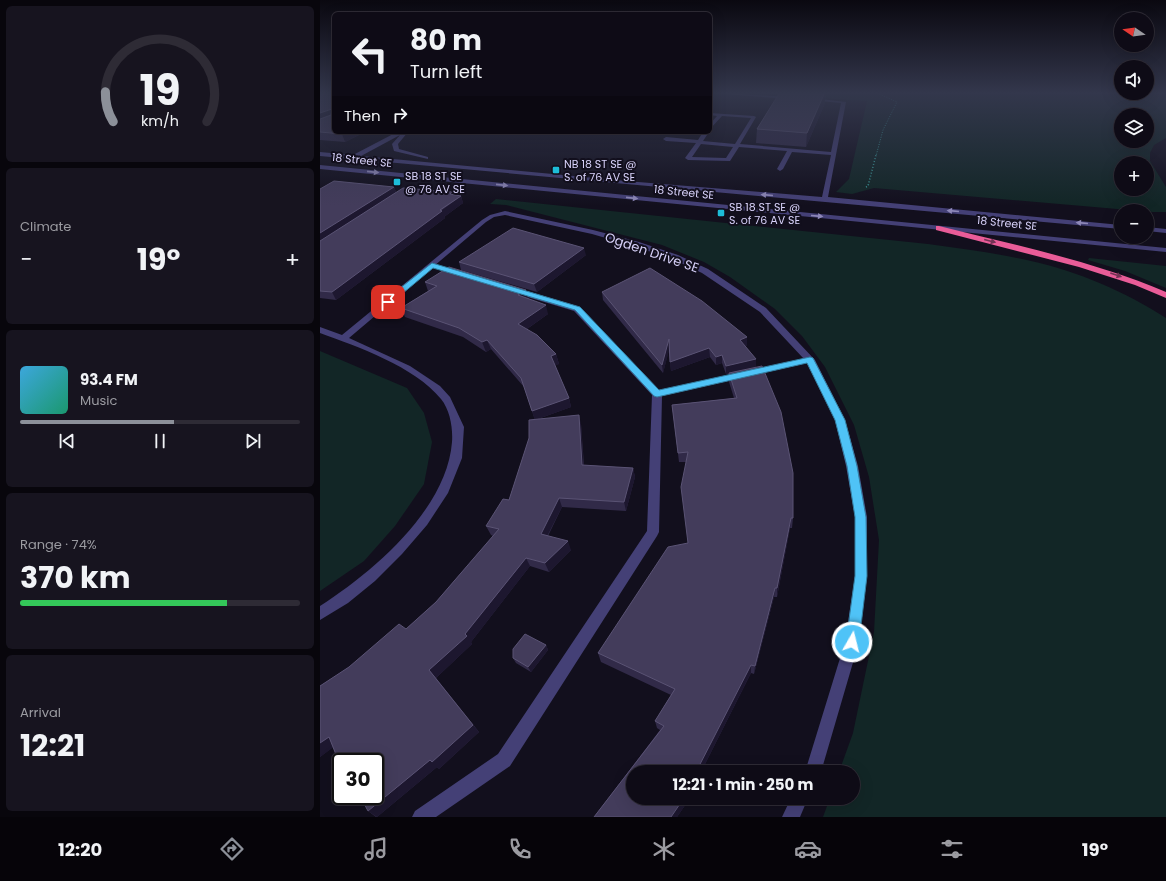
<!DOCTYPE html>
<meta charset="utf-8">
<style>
:root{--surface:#0e0b16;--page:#17141f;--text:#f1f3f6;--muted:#9b9ba1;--line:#2e2b35;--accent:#8c9099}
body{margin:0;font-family:Poppins,sans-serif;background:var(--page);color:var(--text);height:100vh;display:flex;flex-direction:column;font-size:15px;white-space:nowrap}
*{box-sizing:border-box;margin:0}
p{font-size:13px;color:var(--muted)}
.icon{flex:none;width:22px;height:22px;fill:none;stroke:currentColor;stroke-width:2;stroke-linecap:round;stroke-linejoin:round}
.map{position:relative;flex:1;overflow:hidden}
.sheet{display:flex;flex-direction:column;gap:6px;padding:6px;background:#08060c;width:320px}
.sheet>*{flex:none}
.banner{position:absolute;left:12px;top:12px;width:380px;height:122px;border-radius:6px;box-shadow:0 4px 16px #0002,0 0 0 1px var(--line);background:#0e0b16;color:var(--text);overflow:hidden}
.needle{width:26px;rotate:283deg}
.tools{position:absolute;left:794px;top:12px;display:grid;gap:8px}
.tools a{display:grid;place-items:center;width:40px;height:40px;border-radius:50%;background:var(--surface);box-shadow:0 4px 16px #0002,0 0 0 1px var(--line);font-size:20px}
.speed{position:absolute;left:12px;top:753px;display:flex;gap:8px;font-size:20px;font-weight:700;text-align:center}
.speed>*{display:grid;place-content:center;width:52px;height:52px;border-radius:50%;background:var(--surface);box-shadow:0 4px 16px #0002,0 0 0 1px var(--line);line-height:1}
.speed .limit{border:2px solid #111;border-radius:6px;background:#fff;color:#111}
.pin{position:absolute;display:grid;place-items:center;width:34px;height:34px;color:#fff;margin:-17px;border-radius:8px;box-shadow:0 2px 6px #0006}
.me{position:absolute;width:44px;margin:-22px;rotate:8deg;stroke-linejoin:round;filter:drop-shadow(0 0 3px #0008)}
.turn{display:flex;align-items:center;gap:14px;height:84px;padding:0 12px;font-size:18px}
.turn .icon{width:52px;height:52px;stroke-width:2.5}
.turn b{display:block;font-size:28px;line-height:34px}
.then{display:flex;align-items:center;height:38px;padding:0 12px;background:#0003;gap:8px;font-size:15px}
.big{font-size:30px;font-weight:700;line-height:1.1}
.sheet .tile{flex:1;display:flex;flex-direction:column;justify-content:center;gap:6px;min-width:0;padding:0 14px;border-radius:6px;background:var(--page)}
.sheet .dial{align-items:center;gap:0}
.dial svg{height:104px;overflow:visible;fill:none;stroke:var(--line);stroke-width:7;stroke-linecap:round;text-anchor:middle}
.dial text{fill:var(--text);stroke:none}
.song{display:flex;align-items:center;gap:12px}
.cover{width:48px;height:48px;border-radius:6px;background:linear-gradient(135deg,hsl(200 70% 55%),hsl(160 70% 35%))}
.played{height:4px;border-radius:2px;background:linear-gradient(90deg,var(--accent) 55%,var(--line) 55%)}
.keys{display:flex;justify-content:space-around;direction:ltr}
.heat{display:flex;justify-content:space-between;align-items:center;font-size:22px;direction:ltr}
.charge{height:6px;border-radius:3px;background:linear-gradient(90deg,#34c759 74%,var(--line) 0)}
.trip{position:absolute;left:306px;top:765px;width:234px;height:40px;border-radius:20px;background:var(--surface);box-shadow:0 4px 16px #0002,0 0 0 1px var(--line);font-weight:700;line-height:40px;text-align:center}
.dock{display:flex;height:64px;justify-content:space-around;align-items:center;background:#060409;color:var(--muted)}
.dock .icon{width:28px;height:28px}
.dock .on{color:var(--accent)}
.dock b{font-size:18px;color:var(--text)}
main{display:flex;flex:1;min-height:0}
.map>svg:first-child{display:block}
.green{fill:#122626;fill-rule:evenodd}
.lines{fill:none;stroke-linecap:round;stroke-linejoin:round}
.path-far1{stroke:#3da09f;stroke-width:1;stroke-dasharray:1 1.5;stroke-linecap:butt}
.path{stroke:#3da09f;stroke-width:1.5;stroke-dasharray:1 2;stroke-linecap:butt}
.minor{fill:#444076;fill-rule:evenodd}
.highway{fill:#e95c98;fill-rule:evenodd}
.wall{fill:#312a48}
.shaded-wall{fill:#1d172f}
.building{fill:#433c5b;stroke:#5a5374}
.oneway{fill:#8e88b8}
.oneway2{fill:#733254}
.route{fill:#4fc3f7;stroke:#337fa1}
.poi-dot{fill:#1dbcd8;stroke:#120f1d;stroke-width:1.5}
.labels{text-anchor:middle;stroke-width:4;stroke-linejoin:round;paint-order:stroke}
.far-street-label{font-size:11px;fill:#d7d1f9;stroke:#120f1d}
.far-poi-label{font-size:11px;fill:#d7d1f9;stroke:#120f1d;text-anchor:start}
.street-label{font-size:13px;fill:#d7d1f9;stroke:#120f1d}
</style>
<main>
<section class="sheet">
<div class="tile dial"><svg viewBox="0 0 100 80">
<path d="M14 69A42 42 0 1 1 86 69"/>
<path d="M14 69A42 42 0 0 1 8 46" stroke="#8c9099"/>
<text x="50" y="56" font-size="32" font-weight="700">19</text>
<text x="50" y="72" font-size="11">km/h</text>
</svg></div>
<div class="tile"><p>Climate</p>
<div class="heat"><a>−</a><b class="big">19°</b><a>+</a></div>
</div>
<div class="tile">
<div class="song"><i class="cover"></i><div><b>93.4 FM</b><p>Music</p></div></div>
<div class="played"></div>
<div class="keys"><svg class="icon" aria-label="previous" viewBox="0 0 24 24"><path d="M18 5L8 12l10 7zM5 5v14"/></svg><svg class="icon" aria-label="pause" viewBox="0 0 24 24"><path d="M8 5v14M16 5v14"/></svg><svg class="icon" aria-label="next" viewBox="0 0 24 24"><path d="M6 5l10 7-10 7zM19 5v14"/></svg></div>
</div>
<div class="tile"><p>Range · 74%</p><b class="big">370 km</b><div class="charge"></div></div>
<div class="tile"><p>Arrival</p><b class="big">12:21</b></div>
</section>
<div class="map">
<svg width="846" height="817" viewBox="0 0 846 817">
<rect width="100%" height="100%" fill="#120f1d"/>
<g class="green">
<path d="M402 92H801V93H827V92H846V138L834 145 830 153V161L846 187V212H832L554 188 532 194 516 192 529 179 547 101ZM801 115H827V141H801ZM801 163H827V189H801Z"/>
<path d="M176 199 608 244C642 249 677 253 711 261 757 271 806 292 846 318V817H503L510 798H533V772H519L533 733 554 632 559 540 549 477 534 425 505 367 482 336 455 309 410 277 384 262 342 245 186 205 170 204Z"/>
<path d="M769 258 846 266V288L805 271 768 260Z"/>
<path d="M0 351 87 388 104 413 112 442 104 484 75 526 44 561 0 591Z"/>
</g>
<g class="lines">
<path class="path-far1" d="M555 92 577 102 563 130 556 156"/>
<path class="path" d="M546 187 548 186 556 155"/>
<g class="minor">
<path d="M390 92 470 97 472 98 470 99 390 93Z"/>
<path d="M492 98 526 102 508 197 801 225V229L0 156V152L33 155 77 132H88L78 144 79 149 108 157V159L74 151 72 144 80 135 41 156 306 181 502 197 511 155 472 152 463 169 460 171 457 169 467 151 419 147 410 161 368 160 365 158 376 143 346 141 343 139 346 137 378 140 383 132H389L383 141 415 144 431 118 402 116 390 129V124L397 116 390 115V113L434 116 436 117 420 144 511 152 521 103 490 100ZM381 144 413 147 406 158 372 157Z"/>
<path d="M0 165 846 248V252L0 169Z"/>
<path d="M185 211 273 230 319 242 358 255 388 269 446 308 495 360 525 420 538 466 547 517V576L539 642 501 772H485L525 642 535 576V517L526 466 515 420 487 363 342 396 339 532 337 536 190 766 116 817H92L95 811 178 754 327 531 332 395 254 311 191 292V288H197L260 307 339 390 484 359 440 312 382 273 352 259 313 246 272 234 185 215 174 217 166 222 29 338 90 366 120 386 130 397 144 427 142 458 128 493 107 525 82 554 55 581 28 603 0 620V606C53 572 127 509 132 442 133 428 130 410 121 399 94 366 38 347 0 333V327L22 335 162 220 170 215Z"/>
<path d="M827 227 846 229V233L827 231Z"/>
<path d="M471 798H488L480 817H462Z"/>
</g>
<path class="highway" d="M616 226H619C695 245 773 261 846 292V298L815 285 759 267 616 230Z"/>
</g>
<g class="wall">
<path d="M0 92 14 132H45L25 142 0 140Z"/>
<path d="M460 92H506L505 103 486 147 436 143 437 129Z"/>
<path d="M74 187 76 192 141 196 143 203 124 217 125 218 16 300 0 298V189Z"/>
<path d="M266 255 217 292 141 270 139 262Z"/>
<path d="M105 282 206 290 208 298 228 314 207 329 236 354 239 364 235 365 249 398 251 407 218 419 261 424 264 465 313 468 315 477 306 511 242 507 228 536 251 550 229 572 210 566 151 642 152 644 116 678 159 732 119 769 117 767 57 817H56L48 811 55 796 13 747 0 757V686L29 667 86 629 116 602 173 536 171 535 166 526 189 500 215 420 204 387 171 349 166 352 143 337 85 317 81 308 108 291Z"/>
<path d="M282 292 427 337V346H425L436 359V367L473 518 472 528H470L457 597H454L434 674 431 673 381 772H313L370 798 357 817H274L340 730 337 728 335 721 351 695 281 662 278 653 368 543 366 462H359L352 405 414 398 409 382V374H406L402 363 396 365 390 357 351 371 349 349 343 373 283 300Z"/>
<path d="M226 645 228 650 211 672 196 663 193 658Z"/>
</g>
<g class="shaded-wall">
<path d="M505 92V103L486 147 487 133Z"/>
<path d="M12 109 14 115 0 121V113Z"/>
<path d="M25 132H45L25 142 22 134Z"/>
<path d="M74 187 77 194 0 243V233Z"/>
<path d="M141 196 143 203 124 217 125 218 16 300 12 292Z"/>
<path d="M264 248 266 255 217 292 214 284Z"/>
<path d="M206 290 208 299 198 295Z"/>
<path d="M226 305 228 314 201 333 198 324Z"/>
<path d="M427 337V346L420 348V340Z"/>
<path d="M349 339 350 347 343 373 342 365Z"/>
<path d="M167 340 171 349 166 352 162 342Z"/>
<path d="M389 348 390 357 351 371 350 362Z"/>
<path d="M236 354 239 364 234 366 231 356Z"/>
<path d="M402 355V363L396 365V357Z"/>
<path d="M436 359V368L406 374V366Z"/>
<path d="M249 398 251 407 215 420 212 411Z"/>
<path d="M259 415 261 424 264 474 262 465Z"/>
<path d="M313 468 315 477 306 511 304 502Z"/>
<path d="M239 498 242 507 224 542 221 534Z"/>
<path d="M471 518 470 528 457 597V588Z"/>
<path d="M248 541 251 550 229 572 225 563Z"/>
<path d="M206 558 210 566 151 642 152 644 116 678 109 670 145 634Z"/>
<path d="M455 588 454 597 434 674 435 666Z"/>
<path d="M226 645 228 650 211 672 208 667Z"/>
<path d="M431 665V673L381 772H376Z"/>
<path d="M153 725 159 732 119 769 117 767 57 817 48 811Z"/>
<path d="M9 737 18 744 0 757V743Z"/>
<path d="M20 755 24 762 17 757Z"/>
<path d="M364 798H370L357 817H351Z"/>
</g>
<g class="building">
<path d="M0 92H14V132H25L22 134 0 132V119L11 115 12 109 0 113Z"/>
<path d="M460 92H505L487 133 437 129Z"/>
<path d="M14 181 74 187 0 233V189Z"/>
<path d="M83 188 132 192 130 194 141 196 120 210 122 211 12 292 0 291V241Z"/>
<path d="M193 228 264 248 214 284 139 262Z"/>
<path d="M129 267 206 290 198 295 226 305 198 324 217 335 236 354 231 356 249 398 212 411 201 378 167 340 162 342 139 328 81 308 117 286 105 282Z"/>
<path d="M330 268 382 301 427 337 420 340 436 359 406 366 402 355 396 357 389 348 350 362 349 339 342 365 282 292Z"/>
<path d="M442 366 461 412 473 473V518H471L457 588H455L435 666 431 665 376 772H313V798H364L351 817H274L344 726 335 721 355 689 278 653 348 547 368 543 361 487 368 452 358 453 352 405 417 398 409 373Z"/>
<path d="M259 415 262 465 313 468 304 502 239 498 221 534 248 541 225 563 206 558 145 634 147 636 109 670 153 725 112 762 110 760 48 811 40 796H55V762H23L20 755 17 757 9 737 0 743V686L29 667 79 624 86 629 116 602 179 529 166 526 183 499 189 500 209 438V420Z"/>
<path d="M205 634 226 645 208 667 193 658V649Z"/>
</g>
<defs><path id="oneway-solid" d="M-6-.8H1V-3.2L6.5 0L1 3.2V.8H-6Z"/></defs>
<g class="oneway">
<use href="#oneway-solid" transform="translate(53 172) rotate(6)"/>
<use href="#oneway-solid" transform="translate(182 185) rotate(6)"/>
<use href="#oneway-solid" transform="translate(447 195) rotate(-175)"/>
<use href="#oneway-solid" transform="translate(312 198) rotate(6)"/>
<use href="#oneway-solid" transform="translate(633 211) rotate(-175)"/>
<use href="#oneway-solid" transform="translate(497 216) rotate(5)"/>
<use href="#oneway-solid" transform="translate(762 223) rotate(-175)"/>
</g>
<g class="oneway2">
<use href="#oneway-solid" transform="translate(670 241) rotate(14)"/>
<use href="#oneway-solid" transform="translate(796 275) rotate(19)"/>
</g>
<linearGradient id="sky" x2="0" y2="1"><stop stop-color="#0a0810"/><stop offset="0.45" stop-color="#33374c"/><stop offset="1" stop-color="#33374c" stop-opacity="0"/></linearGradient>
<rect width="846" height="206" fill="url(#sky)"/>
<path class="route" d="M112 263 260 307 339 390 490 357 493 358 525 420 537 466 546 517 547 576 539 642 537 646 532 648 528 646 526 642 535 576V517L527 466 515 420 487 363 337 397 334 396 255 310 113 268 70 304H65V300Z"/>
<g class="poi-dot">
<rect x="232" y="166" width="8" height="8" rx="2"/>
<rect x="73" y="178" width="8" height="8" rx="2"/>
<rect x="397" y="209" width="8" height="8" rx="2"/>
</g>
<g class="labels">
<g class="far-street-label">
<text transform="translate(42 160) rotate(6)" y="4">18 Street SE</text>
<text transform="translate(364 192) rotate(6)" y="4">18 Street SE</text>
<text transform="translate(687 223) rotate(6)" y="4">18 Street SE</text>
</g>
<g class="far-poi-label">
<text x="244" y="168">NB 18 ST SE @<tspan x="244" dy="13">S. of 76 AV SE</tspan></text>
<text x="85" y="180">SB 18 ST SE<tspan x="85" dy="13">@ 76 AV SE</tspan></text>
<text x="409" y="211">SB 18 ST SE @<tspan x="409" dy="13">S. of 76 AV SE</tspan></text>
</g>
<g class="street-label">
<text transform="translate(332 252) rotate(19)" y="5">Ogden Drive SE</text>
</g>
</g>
</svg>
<div class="tools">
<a><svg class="needle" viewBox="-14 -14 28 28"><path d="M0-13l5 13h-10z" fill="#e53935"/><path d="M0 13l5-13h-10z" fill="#9b9ba1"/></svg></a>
<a><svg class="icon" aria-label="sound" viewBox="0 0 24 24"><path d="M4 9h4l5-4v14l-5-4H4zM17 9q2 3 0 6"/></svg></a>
<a><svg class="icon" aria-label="layers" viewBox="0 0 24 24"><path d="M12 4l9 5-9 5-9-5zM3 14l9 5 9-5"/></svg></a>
<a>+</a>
<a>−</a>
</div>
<div class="speed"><div class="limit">30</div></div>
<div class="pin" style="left:68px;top:302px;background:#d93025"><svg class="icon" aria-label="arrive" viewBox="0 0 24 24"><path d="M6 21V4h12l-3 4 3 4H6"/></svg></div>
<svg class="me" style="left:532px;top:642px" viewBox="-20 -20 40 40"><circle r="17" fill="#4fc3f7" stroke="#fff" stroke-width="3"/><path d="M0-11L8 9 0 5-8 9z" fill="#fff"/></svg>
<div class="trip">12:21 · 1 min · 250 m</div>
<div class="banner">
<div class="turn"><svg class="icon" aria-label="left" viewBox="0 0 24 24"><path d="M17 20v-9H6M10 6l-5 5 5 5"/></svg><div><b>80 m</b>Turn left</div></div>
<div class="then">Then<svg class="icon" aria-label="right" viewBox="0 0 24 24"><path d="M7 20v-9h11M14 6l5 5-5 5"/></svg></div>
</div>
</div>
</main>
<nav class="dock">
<b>12:20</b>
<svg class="icon on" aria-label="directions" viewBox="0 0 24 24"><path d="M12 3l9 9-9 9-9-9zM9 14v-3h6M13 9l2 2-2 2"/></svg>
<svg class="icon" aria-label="music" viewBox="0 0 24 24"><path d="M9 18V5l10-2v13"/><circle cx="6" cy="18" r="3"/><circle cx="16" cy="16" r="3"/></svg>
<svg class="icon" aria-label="phone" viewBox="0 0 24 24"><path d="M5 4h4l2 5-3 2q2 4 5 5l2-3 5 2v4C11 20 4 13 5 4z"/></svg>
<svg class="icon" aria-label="climate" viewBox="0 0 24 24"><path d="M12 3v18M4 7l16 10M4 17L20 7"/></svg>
<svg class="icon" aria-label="car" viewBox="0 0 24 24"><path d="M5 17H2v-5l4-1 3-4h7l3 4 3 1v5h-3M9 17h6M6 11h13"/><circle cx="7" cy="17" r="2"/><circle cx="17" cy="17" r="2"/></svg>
<svg class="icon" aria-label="filters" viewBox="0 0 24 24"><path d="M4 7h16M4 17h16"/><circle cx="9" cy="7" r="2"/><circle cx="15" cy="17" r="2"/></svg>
<b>19°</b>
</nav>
